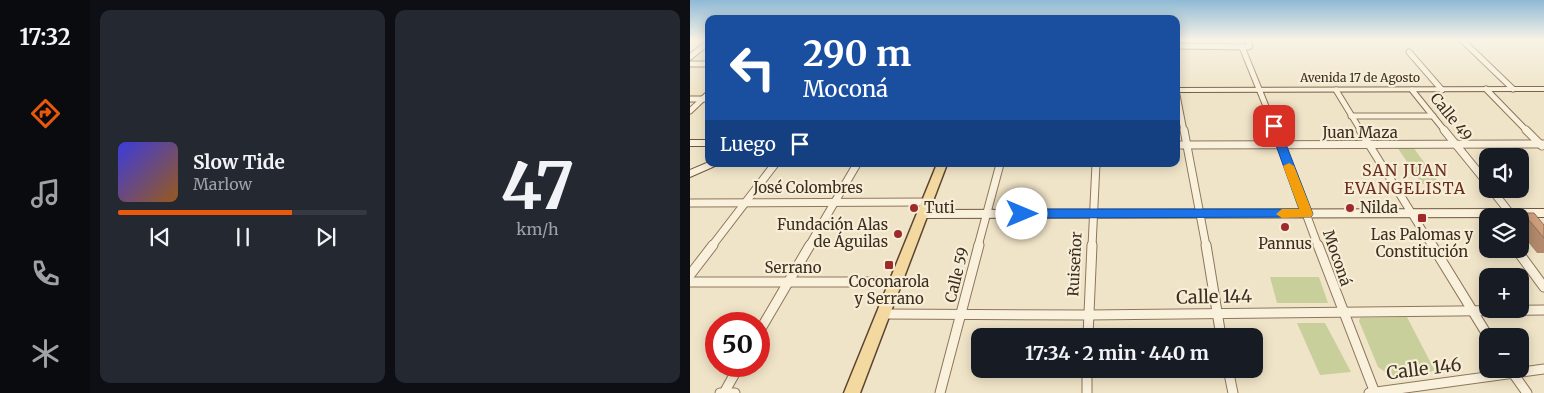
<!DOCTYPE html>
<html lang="es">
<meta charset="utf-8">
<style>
:root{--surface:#171b24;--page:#242831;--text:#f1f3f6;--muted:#9ea1a6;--line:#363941;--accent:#ea580c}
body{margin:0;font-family:Merriweather,serif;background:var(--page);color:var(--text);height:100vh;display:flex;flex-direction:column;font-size:19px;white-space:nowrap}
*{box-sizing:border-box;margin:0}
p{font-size:16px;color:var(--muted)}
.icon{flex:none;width:28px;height:28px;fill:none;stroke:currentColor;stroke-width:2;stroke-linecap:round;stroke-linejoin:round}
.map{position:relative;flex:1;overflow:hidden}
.side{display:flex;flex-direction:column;gap:10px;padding:10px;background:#0d0f14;width:600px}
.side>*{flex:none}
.top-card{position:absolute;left:15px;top:15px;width:475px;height:152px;border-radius:10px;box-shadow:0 2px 12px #0003;background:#1a4fa0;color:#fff;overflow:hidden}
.tools{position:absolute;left:789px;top:148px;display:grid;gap:10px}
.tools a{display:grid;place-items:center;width:50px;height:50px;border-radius:10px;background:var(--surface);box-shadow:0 2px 12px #0003;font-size:25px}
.speed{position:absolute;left:15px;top:312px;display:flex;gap:10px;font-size:25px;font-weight:700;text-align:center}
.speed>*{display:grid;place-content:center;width:65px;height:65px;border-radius:50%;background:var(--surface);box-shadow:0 2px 12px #0003;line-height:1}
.speed .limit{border:8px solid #d22;background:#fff;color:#111}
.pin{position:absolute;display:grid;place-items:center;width:42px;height:42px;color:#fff;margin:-21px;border-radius:10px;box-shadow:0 2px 8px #0006}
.me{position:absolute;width:55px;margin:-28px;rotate:90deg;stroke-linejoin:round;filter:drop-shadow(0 0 4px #0008)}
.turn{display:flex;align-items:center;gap:18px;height:105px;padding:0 15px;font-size:22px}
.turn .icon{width:65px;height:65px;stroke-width:2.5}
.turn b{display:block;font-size:35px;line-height:42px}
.then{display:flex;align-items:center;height:48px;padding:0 15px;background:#0003;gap:10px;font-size:19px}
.side .widget{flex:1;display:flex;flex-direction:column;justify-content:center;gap:8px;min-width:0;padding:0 18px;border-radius:10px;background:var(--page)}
.side .dial{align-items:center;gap:0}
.dial b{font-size:65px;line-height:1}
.song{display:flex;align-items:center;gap:15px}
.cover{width:60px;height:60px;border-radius:8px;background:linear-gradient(135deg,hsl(240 70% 55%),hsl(30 70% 35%))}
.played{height:5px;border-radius:2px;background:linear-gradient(90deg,var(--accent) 70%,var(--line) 70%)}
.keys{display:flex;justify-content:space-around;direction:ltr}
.side .tiles{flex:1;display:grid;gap:10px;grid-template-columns:repeat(2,1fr)}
.trip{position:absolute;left:281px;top:328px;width:292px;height:50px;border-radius:10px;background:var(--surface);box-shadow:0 2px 12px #0003;font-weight:700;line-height:50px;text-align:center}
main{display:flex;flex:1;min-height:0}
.tab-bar{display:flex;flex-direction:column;width:90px;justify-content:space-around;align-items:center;background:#090b0e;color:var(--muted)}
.tab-bar .icon{width:35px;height:35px}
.tab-bar .on{color:var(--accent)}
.tab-bar b{font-size:22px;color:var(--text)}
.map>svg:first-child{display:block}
.green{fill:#c9cf9b}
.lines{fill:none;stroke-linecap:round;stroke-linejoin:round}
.minor-far2-casing{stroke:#8d765c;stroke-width:7}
.minor-far1-casing{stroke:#8d765c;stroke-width:9}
.minor-casing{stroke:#8d765c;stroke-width:11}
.secondary-casing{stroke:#6f573f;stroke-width:2}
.primary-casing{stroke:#5b4430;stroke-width:3}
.minor-far2{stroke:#faf1dc;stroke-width:5}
.minor-far1{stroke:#faf1dc;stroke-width:7}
.minor{stroke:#faf1dc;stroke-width:9}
.secondary{fill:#faf1dc;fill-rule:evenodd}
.primary{fill:#f3d9a0;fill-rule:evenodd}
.wall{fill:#b2896c}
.building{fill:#cf9f7d;stroke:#916f58}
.route{fill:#1a73e8;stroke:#114b97}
.slow{fill:#f59e0b}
.poi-dot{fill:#9e2a2b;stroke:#f7eed8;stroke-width:2}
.labels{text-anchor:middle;stroke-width:4.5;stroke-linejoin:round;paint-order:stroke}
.far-street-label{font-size:12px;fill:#3d2e20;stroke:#f7eed8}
.street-label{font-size:15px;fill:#3d2e20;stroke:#f7eed8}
.poi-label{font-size:15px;fill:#3d2e20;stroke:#f7eed8}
.neighbourhood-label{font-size:16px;letter-spacing:1px;fill:#6b2e1e;stroke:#f7eed8}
.near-street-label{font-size:18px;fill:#3d2e20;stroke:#f7eed8}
</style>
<main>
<nav class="tab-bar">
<b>17:32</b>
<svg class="icon on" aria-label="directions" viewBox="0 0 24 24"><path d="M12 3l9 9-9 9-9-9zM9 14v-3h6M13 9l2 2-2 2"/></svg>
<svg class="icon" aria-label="music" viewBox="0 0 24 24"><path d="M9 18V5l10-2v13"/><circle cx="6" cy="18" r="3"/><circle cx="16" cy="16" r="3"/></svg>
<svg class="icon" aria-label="phone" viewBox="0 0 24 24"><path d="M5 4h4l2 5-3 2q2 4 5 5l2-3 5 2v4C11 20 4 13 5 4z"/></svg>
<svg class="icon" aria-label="climate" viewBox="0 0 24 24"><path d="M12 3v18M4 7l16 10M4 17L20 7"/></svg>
</nav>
<section class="side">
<div class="tiles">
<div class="widget">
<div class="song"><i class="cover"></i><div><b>Slow Tide</b><p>Marlow</p></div></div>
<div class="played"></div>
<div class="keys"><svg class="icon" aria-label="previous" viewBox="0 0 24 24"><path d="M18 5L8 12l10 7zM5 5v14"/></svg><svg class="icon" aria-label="pause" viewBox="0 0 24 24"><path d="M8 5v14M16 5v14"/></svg><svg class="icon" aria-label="next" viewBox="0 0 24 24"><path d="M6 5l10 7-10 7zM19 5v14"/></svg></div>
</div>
<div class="widget dial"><b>47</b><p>km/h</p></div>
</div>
</section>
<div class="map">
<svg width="854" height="393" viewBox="0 0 854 393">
<rect width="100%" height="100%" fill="#f0e4c8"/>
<g class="green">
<path d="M707 147H723L749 183 732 184Z"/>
<path d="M580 277H629L638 303H587Z"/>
<path d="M717 317 745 371 702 377 688 367 669 321 670 318Z"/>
<path d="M607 323H635L661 372 630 375Z"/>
</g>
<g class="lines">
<defs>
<g id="minor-far2">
<path d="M772 40 823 89"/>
<path d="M486 46 558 47 560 46 558 40"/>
<path d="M552 47 586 131"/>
<path d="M719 52 752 90"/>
<path d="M0 57 19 42"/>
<path d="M0 64H19"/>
<path d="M796 89 837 131"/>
<path d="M486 90 494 131"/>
<path d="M646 90 671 131"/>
<path d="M722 90 755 131"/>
<path d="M0 99H15"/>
<path d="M0 111 19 93"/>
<path d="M661 116H743"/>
</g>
<g id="minor-far1">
<path d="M494 130 516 246"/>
<path d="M585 130 628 246"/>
<path d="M670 130 742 246"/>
<path d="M754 130 798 184"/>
<path d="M836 130 852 146"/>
<path d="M486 145 854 144"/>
<path d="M801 189 820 213"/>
<path d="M0 203 237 202"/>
<path d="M22 246 85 164"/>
<path d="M119 246 167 164"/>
<path d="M288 246 310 164"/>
<path d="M402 246 406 164"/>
</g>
<g id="minor">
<path d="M516 245 531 336"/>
<path d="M628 245 685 393"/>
<path d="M742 245 798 336"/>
<path d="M826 249 854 287"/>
<path d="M0 275 23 245"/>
<path d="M0 282H206"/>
<path d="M194 314 398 315 854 310"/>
<path d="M69 332 120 245"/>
<path d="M398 336 402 245"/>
<path d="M397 369V393"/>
<path d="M538 369 543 393"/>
<path d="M820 369 837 393"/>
<path d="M30 393H45"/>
<path d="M34 393 49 366"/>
<path d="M250 393 289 245"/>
<path d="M679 393 854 369"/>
</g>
<g id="secondary">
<path d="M854 87V91L486 92V88Z"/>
<rect x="0" y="140" width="19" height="6"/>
<path d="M19 162V164H27L25 166 0 177V170Z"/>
<path d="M854 209V217L232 218 228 217 227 214 228 211 232 210Z"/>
</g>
<path id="primary" d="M247 164H257L170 393H154Z"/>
</defs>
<use href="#minor-far2" class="minor-far2-casing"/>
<use href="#minor-far1" class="minor-far1-casing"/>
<use href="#minor" class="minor-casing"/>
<use href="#secondary" class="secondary-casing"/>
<use href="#primary" class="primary-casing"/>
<use href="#minor-far2" class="minor-far2"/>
<use href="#minor-far1" class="minor-far1"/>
<use href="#minor" class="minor"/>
<use href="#secondary" class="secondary"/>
<use href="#primary" class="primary"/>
</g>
<path class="wall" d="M833 213 854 225V253H847L830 232V217Z"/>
<path class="building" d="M833 213H844L854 225V238Z"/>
<linearGradient id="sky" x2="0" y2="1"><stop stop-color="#8fbad6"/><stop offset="0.42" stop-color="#f8f3e6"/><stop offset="1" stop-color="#f8f3e6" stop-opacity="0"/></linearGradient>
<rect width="854" height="95" fill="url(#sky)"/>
<path class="route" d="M580 124H587L589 126 623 214 621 217 332 218 326 214 332 209H609L579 126Z"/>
<path class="slow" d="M599 163 604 166 623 214 621 217 592 218 586 214 592 209H609L593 166Z"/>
<g class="poi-dot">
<circle cx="224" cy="208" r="5"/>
<circle cx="660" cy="208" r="5"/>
<rect x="727" y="213" width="10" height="10" rx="2.5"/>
<circle cx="595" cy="227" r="5"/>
<circle cx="208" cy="234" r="5"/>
<rect x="194" y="260" width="10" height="10" rx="2.5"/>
</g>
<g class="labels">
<g class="far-street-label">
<text x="670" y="82">Avenida 17 de Agosto</text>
</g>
<g class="street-label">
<text transform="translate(761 117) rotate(51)" y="5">Calle 49</text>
<text x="670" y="138">Juan Maza</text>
<text x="118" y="193">José Colombres</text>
<text transform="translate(647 258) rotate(71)" y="5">Moconá</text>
<text transform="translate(385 264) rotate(-87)" y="5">Ruiseñor</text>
<text x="103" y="273">Serrano</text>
<text transform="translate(267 275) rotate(-76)" y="5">Calle 59</text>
</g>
<g class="poi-label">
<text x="234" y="213" text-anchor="start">Tuti</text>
<text x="670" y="213" text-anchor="start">Nilda</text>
<text x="198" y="230" text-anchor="end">Fundación Alas<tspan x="198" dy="17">de Águilas</tspan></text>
<text x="732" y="240">Las Palomas y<tspan x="732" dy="17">Constitución</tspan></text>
<text x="595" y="249">Pannus</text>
<text x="199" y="287">Coconarola<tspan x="199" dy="17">y Serrano</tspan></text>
</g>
<g class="neighbourhood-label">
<text x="715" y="176">SAN JUAN<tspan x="715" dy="18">EVANGELISTA</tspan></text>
</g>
<g class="near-street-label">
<text transform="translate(524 297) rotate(-1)" y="6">Calle 144</text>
<text transform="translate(734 369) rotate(-7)" y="6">Calle 146</text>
</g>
</g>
</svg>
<div class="tools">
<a><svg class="icon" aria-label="sound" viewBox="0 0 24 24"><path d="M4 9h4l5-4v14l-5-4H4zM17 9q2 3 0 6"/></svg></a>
<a><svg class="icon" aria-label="layers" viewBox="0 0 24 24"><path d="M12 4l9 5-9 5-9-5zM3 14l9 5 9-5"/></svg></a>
<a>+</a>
<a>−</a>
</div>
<div class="speed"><div class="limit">50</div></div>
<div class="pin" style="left:584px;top:126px;background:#d93025"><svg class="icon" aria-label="arrive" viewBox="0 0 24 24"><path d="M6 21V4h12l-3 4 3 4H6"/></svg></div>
<svg class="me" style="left:332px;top:214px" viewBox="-20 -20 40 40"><circle r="19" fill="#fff"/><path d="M0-13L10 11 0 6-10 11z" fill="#1a73e8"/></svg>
<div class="trip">17:34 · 2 min · 440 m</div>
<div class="top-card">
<div class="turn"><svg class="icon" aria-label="left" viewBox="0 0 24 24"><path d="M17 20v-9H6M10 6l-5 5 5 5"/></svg><div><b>290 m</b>Moconá</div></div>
<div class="then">Luego<svg class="icon" aria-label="arrive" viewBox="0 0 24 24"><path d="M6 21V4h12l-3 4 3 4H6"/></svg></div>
</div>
</div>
</main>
